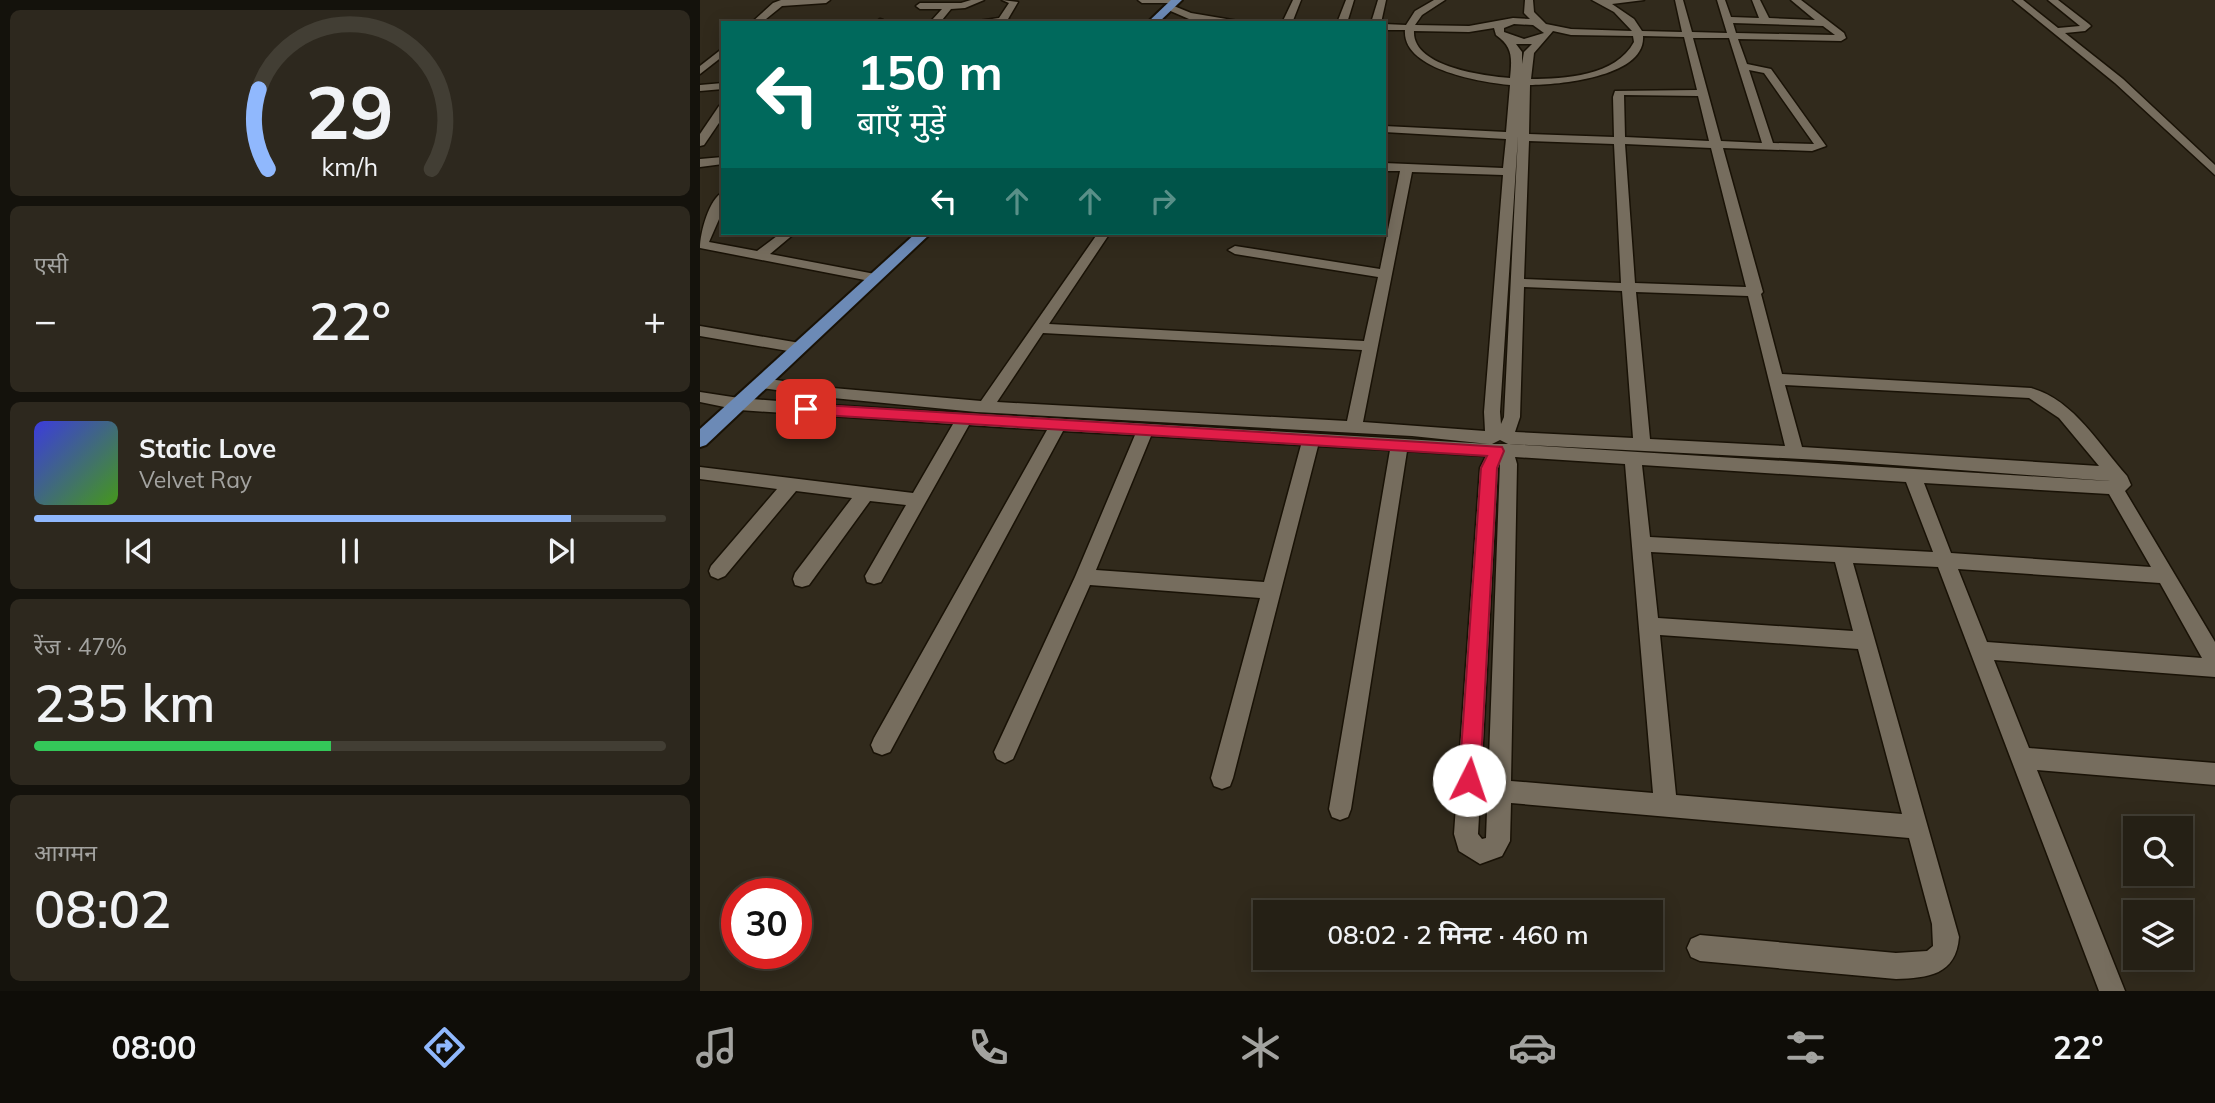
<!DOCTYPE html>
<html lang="hi">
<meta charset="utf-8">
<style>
:root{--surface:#252015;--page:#2d281e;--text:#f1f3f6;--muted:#a3a3a0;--line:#423e34;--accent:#90b8fd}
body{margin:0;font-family:Mulish,"Noto Sans Devanagari",sans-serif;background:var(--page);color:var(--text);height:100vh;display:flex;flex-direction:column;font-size:26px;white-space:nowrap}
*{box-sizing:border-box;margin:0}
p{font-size:23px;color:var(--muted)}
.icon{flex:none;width:38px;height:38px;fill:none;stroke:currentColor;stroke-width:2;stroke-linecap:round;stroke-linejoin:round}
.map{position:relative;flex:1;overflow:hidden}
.sheet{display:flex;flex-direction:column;gap:10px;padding:10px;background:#14120c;width:700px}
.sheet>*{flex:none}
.hud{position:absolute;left:21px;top:21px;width:665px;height:214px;border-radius:0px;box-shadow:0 4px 18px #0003,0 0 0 2px var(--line);background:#00695c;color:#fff;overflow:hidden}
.fabs{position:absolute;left:1423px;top:816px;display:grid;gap:14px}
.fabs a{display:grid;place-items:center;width:70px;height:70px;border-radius:0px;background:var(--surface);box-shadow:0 4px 18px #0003,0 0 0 2px var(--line);font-size:35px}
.speed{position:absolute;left:21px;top:878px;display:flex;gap:14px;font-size:35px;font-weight:700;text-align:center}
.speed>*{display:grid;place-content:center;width:91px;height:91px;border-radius:50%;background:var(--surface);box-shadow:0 4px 18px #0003,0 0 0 2px var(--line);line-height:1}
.speed .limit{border:10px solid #d22;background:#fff;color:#111}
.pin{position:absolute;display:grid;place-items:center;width:60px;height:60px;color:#fff;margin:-30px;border-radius:14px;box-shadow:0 4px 10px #0006}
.me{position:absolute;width:77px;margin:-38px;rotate:4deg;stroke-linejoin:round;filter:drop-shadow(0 0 5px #0008)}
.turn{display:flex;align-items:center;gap:24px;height:147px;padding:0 21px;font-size:32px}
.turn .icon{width:91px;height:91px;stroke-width:2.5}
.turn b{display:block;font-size:49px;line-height:60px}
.lanes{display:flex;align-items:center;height:66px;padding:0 21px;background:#0003;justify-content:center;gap:35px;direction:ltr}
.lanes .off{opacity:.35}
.big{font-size:52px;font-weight:600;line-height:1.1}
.sheet .tile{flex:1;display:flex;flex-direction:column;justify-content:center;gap:10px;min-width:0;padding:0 24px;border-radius:10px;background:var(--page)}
.sheet .dial{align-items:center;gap:0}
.dial svg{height:182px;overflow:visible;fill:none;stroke:var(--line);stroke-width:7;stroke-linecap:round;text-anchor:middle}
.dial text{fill:var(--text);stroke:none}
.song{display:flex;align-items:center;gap:21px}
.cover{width:84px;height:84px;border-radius:10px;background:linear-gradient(135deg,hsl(240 70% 55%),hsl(100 70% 35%))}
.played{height:7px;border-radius:4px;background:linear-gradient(90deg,var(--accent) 85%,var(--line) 85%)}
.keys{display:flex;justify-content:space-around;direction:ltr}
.heat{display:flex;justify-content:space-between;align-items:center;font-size:38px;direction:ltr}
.charge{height:10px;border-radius:5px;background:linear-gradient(90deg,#34c759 47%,var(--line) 0)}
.trip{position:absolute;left:553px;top:900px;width:410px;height:70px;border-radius:0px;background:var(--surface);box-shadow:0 4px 18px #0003,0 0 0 2px var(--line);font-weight:600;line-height:70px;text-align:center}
.tab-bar{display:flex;height:112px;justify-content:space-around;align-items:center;background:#0f0d08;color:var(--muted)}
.tab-bar .icon{width:49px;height:49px}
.tab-bar .current{color:var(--accent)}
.tab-bar b{font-size:32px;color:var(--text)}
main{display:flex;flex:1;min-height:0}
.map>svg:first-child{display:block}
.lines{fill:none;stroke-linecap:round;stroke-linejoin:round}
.minor-casing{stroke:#191206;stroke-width:3}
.primary-casing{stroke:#191206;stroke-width:4}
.minor{fill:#766d5e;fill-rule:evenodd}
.primary{fill:#6c8ab6;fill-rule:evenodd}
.route{fill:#e11d48;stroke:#92132f;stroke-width:2}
</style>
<main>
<section class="sheet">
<div class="tile dial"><svg viewBox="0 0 100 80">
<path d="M14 69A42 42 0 1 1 86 69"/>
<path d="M14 69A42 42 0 0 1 10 34" stroke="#90b8fd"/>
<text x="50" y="56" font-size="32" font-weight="700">29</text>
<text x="50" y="72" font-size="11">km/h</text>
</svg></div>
<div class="tile"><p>एसी</p>
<div class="heat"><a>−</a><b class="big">22°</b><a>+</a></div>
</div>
<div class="tile">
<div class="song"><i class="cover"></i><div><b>Static Love</b><p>Velvet Ray</p></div></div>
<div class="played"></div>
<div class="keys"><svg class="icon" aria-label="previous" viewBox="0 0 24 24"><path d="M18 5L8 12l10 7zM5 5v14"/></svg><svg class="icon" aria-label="pause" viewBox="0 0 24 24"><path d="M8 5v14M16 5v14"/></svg><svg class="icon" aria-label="next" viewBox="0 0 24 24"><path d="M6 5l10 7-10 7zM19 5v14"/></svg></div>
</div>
<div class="tile"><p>रेंज · 47%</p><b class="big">235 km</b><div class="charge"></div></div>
<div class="tile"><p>आगमन</p><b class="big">08:02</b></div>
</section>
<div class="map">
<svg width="1515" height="991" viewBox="0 0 1515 991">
<rect width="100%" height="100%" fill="#312a1c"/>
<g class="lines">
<defs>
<g id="minor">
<path d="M81 0H130L126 3 82 6 61 23H51L73 3Z"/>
<path d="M271 0H284L265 8 251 9 242 20 244 23H235L232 20 242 9H220L216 6 220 3H261Z"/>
<path d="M302 0 318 2 308 19 315 23H264L299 18 309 3Z"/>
<path d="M438 0H480L476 3H442Z"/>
<path d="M593 0H601L592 23H582Z"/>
<path d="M646 0H654L647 23H637Z"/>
<path d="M678 0H686L681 23H671Z"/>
<path d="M734 0H745L722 15 715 25 769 26 813 18 830 19 824 13 825 0H833L834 12 846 24 871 29 932 31 914 12 892 0H944L912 4 934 19 942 31 982 32 975 0H983L992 32 1027 33 1017 0H1025L1031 17 1059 18 1052 0H1060L1069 18 1115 20 1091 0H1101L1144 33 1146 38 1141 41 1038 39 1047 64 1071 69 1126 146 1112 151 1023 148 1063 292 1061 294 1082 374 1331 388C1374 400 1399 445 1427 476L1431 485 1425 491 1515 642V677L1294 660 1329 748 1515 763V785L1337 770 1425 991H1399L1238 567 1153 563 1259 937C1256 975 1228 978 1196 979L1000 961 991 957 987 948 991 939 1000 935 1196 953 1227 951 1233 946 1232 924 1209 838 811 803 810 841 802 856 780 864 759 851 754 834 780 468 786 456 707 451 651 809 648 817 640 820 632 817 629 809 690 450 618 446 533 778 530 786 522 789 514 786 511 778 560 598 390 585 313 759 305 763 297 759 294 752 375 577 435 435 363 431 190 752 182 755 174 752 171 745 174 738 347 430 269 425 181 582 174 584 167 582 165 576 206 505 170 501 109 585 102 587 95 585 93 579 95 573 152 498 96 491 25 576 18 579 11 576 9 571 11 566 77 489 0 479V467L213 493 253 424 39 410 0 402V392L39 398 129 405 789 444 712 436 276 412 133 398 62 388 54 383 62 378 133 388 281 401 398 233H410L349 324 664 341 678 277 535 254 528 250 535 246 680 269 700 171H684V163L803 168 806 139 684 132V126L806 132 810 85C782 82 702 70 705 30H684V24L706 25 715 11ZM1033 23 1123 26 1135 35 1036 33ZM814 24 833 25 844 33 824 39 804 32V28ZM794 28 796 35C813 47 812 58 810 78 785 76 712 67 714 31L769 32ZM853 31 871 35 933 36 934 42C916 76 864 79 831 79L834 53ZM943 36 984 37 997 90 915 91 913 97 914 137 829 134 830 85C858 85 946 77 943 36ZM993 38H1029L1062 143 1021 141ZM816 44H832L824 52 822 64V52ZM1049 70 1064 73 1114 144 1073 143ZM924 95 998 96 1009 141 925 137ZM818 136 804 417 801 424 800 412ZM829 141 914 144 921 283 824 279ZM925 144 1011 148 1046 287 935 283ZM712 172 803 175 784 412 785 431 663 422ZM824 287 922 291 933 438 815 432 820 417ZM936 292 1048 296 1085 446 950 439ZM343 333 662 350 647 421 297 402ZM1085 385 1329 398 1359 418 1399 466 1102 447ZM451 436 601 445 564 582 396 570ZM800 440 808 444H792ZM809 444 1139 461 1410 481H1408ZM815 457 925 464 953 793 811 781 817 464ZM800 463 786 838 782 839 778 834 798 468ZM942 465 1206 482 1233 552 950 537ZM1224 483 1409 494 1451 567 1251 553ZM951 552 1135 562 1153 631 958 618ZM1258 569 1460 583 1502 658 1287 642ZM960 635 1158 649 1202 814 976 795Z"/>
<path d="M1313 0H1323L1358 28 1380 26 1348 0H1358L1389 24 1391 26 1385 31 1365 33 1423 79 1515 165V175L1415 83Z"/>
<path d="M469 4 491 13 550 23 489 19 466 9 464 7Z"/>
<path d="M180 19 183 20 185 23H175Z"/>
<path d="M23 48V56L0 74V66Z"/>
<path d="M23 83V89L0 91V85Z"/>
<path d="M23 105V117L4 145 0 146V134L19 106Z"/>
<path d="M23 157V164L0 167V159Z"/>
<path d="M23 192V210L9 242 57 251 81 233H95L70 254 175 274 182 278 175 282 0 248C0 233 9 199 23 192Z"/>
<path d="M0 326 100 343 107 348 100 353 0 336Z"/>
</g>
<g id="primary">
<path d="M471 0H482L458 23H447Z"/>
<path d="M216 233H231L6 445 0 447V429Z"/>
</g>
</defs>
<use href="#minor" class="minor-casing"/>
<use href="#primary" class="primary-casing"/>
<use href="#minor" class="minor"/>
<use href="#primary" class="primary"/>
</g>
<path class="route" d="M106 404 802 447 804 451 797 468 780 780 777 788 769 791 762 788 759 780 781 468 787 456 106 414 99 409Z"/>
</svg>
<div class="fabs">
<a><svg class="icon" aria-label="search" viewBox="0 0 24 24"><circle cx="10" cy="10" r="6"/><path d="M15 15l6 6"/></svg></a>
<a><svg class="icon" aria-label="layers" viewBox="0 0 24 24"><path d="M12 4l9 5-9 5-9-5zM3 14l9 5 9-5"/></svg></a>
</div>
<div class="speed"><div class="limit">30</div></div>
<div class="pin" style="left:106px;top:409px;background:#d93025"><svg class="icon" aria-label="arrive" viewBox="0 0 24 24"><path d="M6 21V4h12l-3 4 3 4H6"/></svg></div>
<svg class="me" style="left:769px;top:780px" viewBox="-20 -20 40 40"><circle r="19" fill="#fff"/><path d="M0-13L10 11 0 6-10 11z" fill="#e11d48"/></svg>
<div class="trip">08:02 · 2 मिनट · 460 m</div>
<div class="hud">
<div class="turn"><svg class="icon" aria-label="left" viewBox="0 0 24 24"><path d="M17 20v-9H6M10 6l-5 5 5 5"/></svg><div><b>150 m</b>बाएँ मुड़ें</div></div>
<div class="lanes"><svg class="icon" aria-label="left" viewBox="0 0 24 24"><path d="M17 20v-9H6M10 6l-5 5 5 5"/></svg><svg class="icon off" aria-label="ahead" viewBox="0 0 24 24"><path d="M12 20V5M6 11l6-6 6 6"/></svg><svg class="icon off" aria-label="ahead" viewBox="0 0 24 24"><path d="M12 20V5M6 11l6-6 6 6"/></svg><svg class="icon off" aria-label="right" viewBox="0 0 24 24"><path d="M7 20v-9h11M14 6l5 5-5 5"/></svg></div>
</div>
</div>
</main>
<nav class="tab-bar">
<b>08:00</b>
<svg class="icon current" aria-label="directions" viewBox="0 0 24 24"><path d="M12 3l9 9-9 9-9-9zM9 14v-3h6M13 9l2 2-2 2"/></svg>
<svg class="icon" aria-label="music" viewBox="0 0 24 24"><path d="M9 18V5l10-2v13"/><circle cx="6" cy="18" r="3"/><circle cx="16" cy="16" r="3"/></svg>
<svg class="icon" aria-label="phone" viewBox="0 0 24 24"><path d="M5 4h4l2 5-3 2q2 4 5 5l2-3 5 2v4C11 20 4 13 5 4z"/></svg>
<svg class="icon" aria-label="climate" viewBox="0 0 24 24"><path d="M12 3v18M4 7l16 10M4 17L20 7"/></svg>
<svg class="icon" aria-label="car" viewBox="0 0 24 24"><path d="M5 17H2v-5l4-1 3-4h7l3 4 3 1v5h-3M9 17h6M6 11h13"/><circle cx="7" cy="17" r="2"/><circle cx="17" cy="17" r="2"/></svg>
<svg class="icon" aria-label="filters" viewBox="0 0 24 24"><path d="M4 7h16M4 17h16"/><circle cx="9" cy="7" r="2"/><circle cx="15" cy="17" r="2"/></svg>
<b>22°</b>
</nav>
